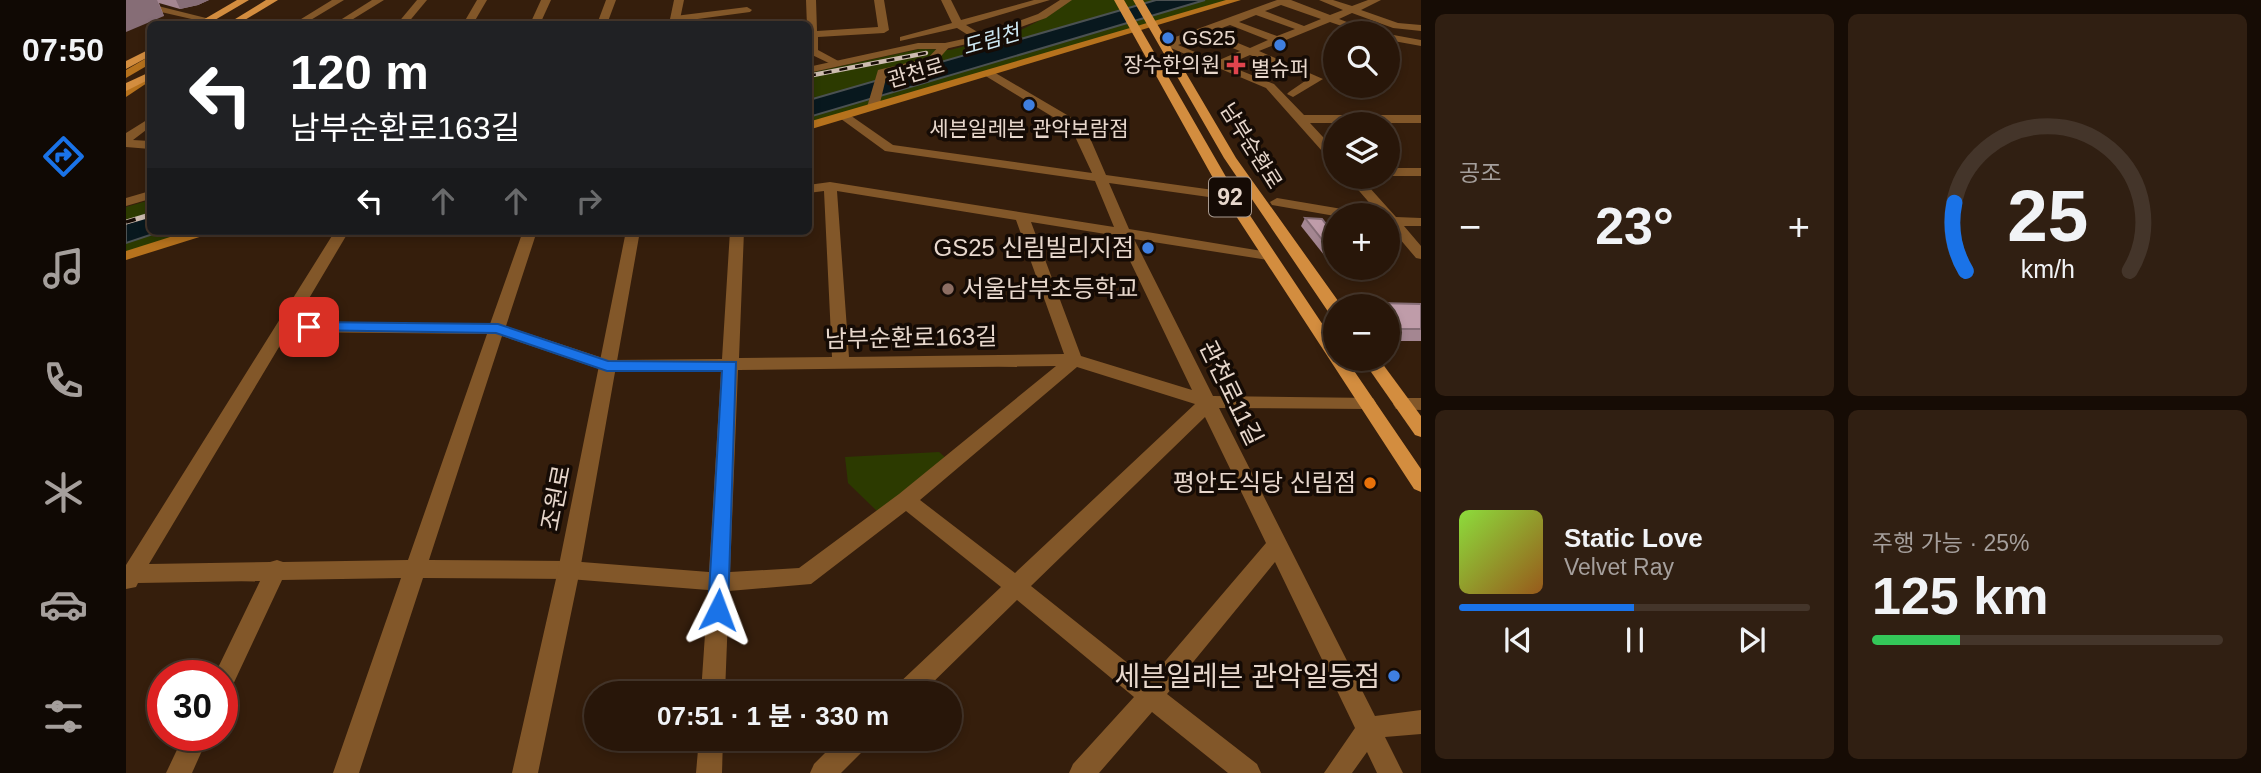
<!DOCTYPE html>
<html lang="ko">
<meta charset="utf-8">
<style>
:root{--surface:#281609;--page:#301f12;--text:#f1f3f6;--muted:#a59f9c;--line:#44352a;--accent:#1a73e8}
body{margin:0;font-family:Arial,"Noto Sans KR",sans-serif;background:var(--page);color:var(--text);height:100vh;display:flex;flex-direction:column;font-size:26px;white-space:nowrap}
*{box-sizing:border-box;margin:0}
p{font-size:23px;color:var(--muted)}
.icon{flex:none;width:38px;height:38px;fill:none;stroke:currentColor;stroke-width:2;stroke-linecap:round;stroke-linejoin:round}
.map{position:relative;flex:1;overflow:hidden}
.details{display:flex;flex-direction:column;gap:14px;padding:14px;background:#160c05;width:840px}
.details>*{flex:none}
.hud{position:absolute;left:21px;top:21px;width:665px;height:214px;border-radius:10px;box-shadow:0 4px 10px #0003,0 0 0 2px var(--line);background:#202124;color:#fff;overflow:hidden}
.tools{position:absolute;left:1197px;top:21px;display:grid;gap:14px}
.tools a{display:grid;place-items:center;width:77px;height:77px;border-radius:50%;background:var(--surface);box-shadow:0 4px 10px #0003,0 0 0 2px var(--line);font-size:35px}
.speed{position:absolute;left:21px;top:660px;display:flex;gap:14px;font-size:35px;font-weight:700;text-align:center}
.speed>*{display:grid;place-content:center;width:91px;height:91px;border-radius:50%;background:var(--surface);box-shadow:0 4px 10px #0003,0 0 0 2px var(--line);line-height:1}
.speed .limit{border:10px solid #d22;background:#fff;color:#111}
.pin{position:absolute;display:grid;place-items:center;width:60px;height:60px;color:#fff;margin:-30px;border-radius:14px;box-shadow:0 4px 10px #0006}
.me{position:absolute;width:77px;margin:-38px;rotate:3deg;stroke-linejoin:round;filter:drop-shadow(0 0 5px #0008)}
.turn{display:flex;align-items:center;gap:24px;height:147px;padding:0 28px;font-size:32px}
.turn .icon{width:91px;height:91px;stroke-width:2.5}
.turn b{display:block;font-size:49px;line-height:60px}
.lanes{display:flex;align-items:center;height:66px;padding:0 28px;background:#0003;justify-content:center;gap:35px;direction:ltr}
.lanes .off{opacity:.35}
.big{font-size:52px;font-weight:700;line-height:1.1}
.details .widget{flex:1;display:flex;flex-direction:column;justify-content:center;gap:10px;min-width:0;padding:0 24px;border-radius:10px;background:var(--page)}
.details .dial{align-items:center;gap:0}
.dial svg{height:182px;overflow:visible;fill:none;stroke:var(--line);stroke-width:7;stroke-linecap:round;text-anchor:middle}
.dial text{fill:var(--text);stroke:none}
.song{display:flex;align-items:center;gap:21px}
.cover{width:84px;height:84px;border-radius:10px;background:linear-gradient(135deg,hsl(90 70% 55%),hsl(30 70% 35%))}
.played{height:7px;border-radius:4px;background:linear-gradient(90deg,var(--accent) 50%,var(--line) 50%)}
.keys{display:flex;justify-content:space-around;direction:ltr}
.heat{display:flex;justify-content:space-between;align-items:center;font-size:38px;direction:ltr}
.charge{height:10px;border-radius:5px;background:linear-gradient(90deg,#34c759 25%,var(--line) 0)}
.details .tiles{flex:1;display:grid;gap:14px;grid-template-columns:repeat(2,1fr)}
.trip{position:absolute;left:458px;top:681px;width:378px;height:70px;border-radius:35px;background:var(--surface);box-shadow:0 4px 10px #0003,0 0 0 2px var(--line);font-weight:700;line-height:70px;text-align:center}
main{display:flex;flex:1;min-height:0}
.tabs{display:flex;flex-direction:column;width:126px;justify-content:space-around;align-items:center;background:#100904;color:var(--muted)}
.tabs .icon{width:49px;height:49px}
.tabs .on{color:var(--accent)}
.tabs b{font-size:32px;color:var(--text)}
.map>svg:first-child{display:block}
.green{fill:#2c3a00}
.water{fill:#08181e;stroke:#4b5152;stroke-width:2}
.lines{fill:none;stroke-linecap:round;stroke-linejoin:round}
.minor{fill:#825729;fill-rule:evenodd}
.tertiary{fill:#825729;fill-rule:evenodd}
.secondary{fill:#b6721d;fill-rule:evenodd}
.primary{fill:#d38d3f;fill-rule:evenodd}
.rail-far1-casing{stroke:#cdbcb0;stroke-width:4.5}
.rail-casing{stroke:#cdbcb0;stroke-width:5}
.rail-far1{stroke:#150b05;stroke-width:2.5;stroke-dasharray:8;stroke-linecap:butt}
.rail{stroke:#150b05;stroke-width:3.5;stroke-dasharray:10;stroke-linecap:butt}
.wall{fill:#a48691}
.shaded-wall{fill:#866d76}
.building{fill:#bf9ca9;stroke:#866d76;stroke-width:2}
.route{fill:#1a73e8;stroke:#114b97;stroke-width:2}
.shop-dot{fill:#3f7fe0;stroke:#150b05;stroke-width:2.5}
.health-dot{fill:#e0444e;stroke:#150b05;stroke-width:2.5}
.education-dot{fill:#8d6e63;stroke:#150b05;stroke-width:2.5}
.food-dot{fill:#e8710a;stroke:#150b05;stroke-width:2.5}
.labels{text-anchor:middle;stroke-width:7;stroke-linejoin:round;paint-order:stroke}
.far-poi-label{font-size:21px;fill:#e7d7cc;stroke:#150b05}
.far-water-label{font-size:21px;font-style:italic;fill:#cfe9f4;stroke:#150b05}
.far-street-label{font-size:21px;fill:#e7d7cc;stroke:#150b05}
.shield{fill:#150b05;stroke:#a89a90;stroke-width:2}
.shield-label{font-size:23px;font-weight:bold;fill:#e7d7cc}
.poi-label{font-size:24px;fill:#e7d7cc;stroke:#150b05;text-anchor:end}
.street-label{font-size:24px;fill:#e7d7cc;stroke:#150b05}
.near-poi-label{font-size:28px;fill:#e7d7cc;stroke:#150b05;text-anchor:end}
</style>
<main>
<nav class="tabs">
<b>07:50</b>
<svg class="icon on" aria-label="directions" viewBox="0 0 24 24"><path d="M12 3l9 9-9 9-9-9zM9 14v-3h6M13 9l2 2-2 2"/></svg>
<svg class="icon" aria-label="music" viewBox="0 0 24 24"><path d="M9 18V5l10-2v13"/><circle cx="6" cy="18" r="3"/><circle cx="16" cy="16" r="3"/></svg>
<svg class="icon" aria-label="phone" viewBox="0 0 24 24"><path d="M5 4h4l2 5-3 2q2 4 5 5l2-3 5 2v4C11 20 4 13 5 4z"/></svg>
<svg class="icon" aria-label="climate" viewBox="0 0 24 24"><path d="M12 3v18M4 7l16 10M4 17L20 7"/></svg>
<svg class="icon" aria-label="car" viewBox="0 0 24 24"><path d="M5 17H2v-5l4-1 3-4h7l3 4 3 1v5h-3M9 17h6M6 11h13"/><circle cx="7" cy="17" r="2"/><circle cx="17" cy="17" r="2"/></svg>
<svg class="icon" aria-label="filters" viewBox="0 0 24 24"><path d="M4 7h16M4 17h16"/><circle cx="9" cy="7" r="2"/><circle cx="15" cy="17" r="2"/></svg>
</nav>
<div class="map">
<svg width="1295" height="773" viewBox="0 0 1295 773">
<rect width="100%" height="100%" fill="#351e0c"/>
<g class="green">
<path d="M944 0H1105L683 123V73L794 49 824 50 891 32 924 15Z"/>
<path d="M24 200V231H74L0 255V207Z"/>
<path d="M813 452 820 458 754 514 722 483 719 457Z"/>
</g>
<g class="water">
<path d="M1030 0H1079L683 117V100Z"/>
<path d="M24 215V231H36L0 243V223Z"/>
</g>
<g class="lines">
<g class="minor">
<path d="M0 0H8L88 20 83 23 0 4Z"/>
<path d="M206 0H218L178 24H167Z"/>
<path d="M246 0H258L219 24H208Z"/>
<path d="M291 0H301L281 24H271Z"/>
<path d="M351 0H361L347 24H337Z"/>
<path d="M415 0H425L414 24H404Z"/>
<path d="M480 0H490L481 24H471Z"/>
<path d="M680 0H690L691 31 752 27 748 0H758L763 30 758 33 692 37V50L716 63 707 65 682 53Z"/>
<path d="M815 0H825L835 20 908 0H924L840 25 858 36V40H850L831 28 774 41V37L826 23Z"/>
<path d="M1151 0H1165L1204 15 1217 10 1193 0H1207L1226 6 1242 0H1255L1235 10 1272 23 1295 25V31L1267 28 1226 13 1213 19 1250 33H1236L1204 22 1133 51 1197 79 1167 97 1161 94 1163 92 1182 79 1124 55 1101 65 1148 84 1178 115H1295V123H1184L1209 150V161L1204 160 1140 88 1033 43ZM1155 5 1195 19 1178 26 1139 11ZM1130 15 1169 29 1151 36 1113 22ZM1104 25 1142 40 1124 48 1085 32ZM1076 36 1114 51 1091 61 1052 45Z"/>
<path d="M621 7 626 10 624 12 549 22 544 19 549 16Z"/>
<path d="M1262 34 1295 40V46L1262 40Z"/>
<path d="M815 44 824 46 810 62 761 74 753 107 743 110 741 107 752 70 802 58Z"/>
<path d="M858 71H866L953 122 964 138 980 175 1109 193V199L1104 200 983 183 1003 229 1142 252 1149 256 1142 260 1008 239 1087 396 1247 398 1250 403 1241 409 1093 408 1249 716 1295 710V734L1259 737 1277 773H1251L1241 752 1226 773H1198L1229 728 1149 562 1041 694 1131 764 1135 773H1102L1026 712 973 773H943L947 764 1008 697 891 600 796 693H767L771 685 875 587 780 511 685 584 603 591 599 693H575L582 590 443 579 297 578 233 773H207L275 578 156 580 104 691 96 694V676H88L134 581 12 583 10 587 0 589V565L209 231H223L169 322 364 324 397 231H411L380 326 483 360 596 359 604 231H618L613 358 706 357 698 191 682 193V185L704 182 988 227 969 181 759 151 711 116 721 113 767 145 966 173 945 128 858 75ZM711 191 890 220 938 354 723 357ZM905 222 992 236 1066 390 955 356ZM162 332 361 334 282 560 157 562 151 560 144 562 23 564ZM376 336 482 372 595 370 583 572 443 561 303 560ZM930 366 773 494 673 568 604 572 612 370ZM951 367 1069 404 889 573 794 500ZM1079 417 1140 543 1023 680 905 586Z"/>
<path d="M24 118V127L7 140 24 141V149L0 147V133Z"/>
<rect x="1262" y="168" width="33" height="8"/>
<path d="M1221 177H1234L1270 217 1295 218V226H1278L1295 246V259L1290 258 1262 225V215H1254Z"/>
<path d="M1151 198 1228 211 1235 215 1209 216 1146 205 1144 202Z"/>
<path d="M1276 398H1295V410L1270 409 1267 404Z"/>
<path d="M58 735H83L66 773H40Z"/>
<path d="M573 738H597L596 773H570Z"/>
<path d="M714 738H744L741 747 715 773H684L688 764Z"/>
</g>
<g class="tertiary">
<path d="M548 0H558L553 24H543Z"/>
<path d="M934 0H946L920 18 858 40 819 49H792L682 73V67L792 43H819L851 36 912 14Z"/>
<path d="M24 191V199L0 206V198Z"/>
<path d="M500 231H514L454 570 412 773H386L432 570Z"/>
</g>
<g class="secondary">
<path d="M1100 0H1115L682 130V122Z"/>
<path d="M24 56V64L0 78V70Z"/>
<path d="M24 73V81L0 97V89Z"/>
<path d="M63 231H85L83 234 0 260V251Z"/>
</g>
<g class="primary">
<path d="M111 0H123L82 24H70Z"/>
<path d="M140 0H152L112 24H101Z"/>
<path d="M988 0H998L1111 196 1209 343V359H1220L1295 469V492L1288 489 1097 196Z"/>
<path d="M1007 0H1017L1110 158 1215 305 1209 306V314L1203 313 1098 158Z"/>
<path d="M24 49V56L0 69V61Z"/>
<path d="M24 72V79L0 91V83Z"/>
<path d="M1236 359H1253L1295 416V437L1289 435Z"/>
</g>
<defs>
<path id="rail-far1" d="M682 76 800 53"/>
<path id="rail" d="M0 222 24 215"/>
</defs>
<use href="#rail-far1" class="rail-far1-casing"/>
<use href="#rail" class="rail-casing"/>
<use href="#rail-far1" class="rail-far1"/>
<use href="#rail" class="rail"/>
</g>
<g class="wall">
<path d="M0 0H83L72 5 54 9 33 3 38 16Z"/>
<path d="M1179 218 1209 236V255H1198L1175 226Z"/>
<path d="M1251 303 1295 304V341H1262V306H1249Z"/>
</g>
<g class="shaded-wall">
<path d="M0 0H31L38 16 0 32Z"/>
<path d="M50 0H83L72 5 54 9Z"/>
</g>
<g class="building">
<path d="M1179 218 1196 219 1209 236V247H1202Z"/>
<path d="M1251 303 1295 304V329H1270L1262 318V306H1253Z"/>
</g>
<path class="route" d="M183 322 372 324 482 361 610 362 602 610 599 616 592 619 585 616 582 610 596 371H481L370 333 178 330V323Z"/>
<g class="shop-dot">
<circle cx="1042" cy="38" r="7"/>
<circle cx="1154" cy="45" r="7"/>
<circle cx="903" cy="105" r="7"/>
<circle cx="1022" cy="248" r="7"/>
<circle cx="1268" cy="676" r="7"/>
</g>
<path class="health-dot" d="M1106.5 54.5h7v7h7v7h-7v7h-7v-7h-7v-7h7z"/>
<circle class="education-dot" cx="822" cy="289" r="7"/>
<circle class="food-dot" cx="1244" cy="483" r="7"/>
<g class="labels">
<g class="far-poi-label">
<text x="1056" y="45" text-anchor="start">GS25</text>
<text x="1094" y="72" text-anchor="end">장수한의원</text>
<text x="1154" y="76">별슈퍼</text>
<text x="903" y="136">세븐일레븐 관악보람점</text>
</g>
<g class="far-water-label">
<text transform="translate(865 40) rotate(-16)" y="7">도림천</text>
</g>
<g class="far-street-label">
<text transform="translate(790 73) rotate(-16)" y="7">관천로</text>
<text transform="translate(1125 146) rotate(58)" y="7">남부순환로</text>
</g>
<rect class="shield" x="1083" y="177.5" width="42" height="39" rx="5"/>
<g class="shield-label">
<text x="1104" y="205">92</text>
</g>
<g class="poi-label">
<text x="1008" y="256">GS25 신림빌리지점</text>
<text x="836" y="297" text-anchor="start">서울남부초등학교</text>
<text x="1230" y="491">평안도식당 신림점</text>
</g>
<g class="street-label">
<text transform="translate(785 338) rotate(-1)" y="8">남부순환로163길</text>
<text transform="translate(1105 393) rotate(64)" y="8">관천로11길</text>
<text transform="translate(430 498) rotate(-79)" y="8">조원로</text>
</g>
<g class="near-poi-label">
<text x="1254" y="686">세븐일레븐 관악일등점</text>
</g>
</g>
</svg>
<div class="tools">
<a><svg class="icon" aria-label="search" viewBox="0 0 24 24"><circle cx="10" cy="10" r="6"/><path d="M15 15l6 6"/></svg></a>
<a><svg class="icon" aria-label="layers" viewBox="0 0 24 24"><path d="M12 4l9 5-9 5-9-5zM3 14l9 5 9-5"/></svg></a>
<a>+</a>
<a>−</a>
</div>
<div class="speed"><div class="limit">30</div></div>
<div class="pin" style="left:183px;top:327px;background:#d93025"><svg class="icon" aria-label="arrive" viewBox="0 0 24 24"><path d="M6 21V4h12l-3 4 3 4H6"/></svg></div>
<svg class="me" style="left:592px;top:610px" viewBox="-20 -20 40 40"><path d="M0-17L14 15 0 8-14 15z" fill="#1a73e8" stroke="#fff" stroke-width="4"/></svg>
<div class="trip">07:51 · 1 분 · 330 m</div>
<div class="hud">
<div class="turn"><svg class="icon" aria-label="left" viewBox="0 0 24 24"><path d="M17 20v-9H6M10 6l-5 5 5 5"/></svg><div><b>120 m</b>남부순환로163길</div></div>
<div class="lanes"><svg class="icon" aria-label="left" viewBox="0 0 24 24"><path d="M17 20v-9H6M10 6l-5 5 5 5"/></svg><svg class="icon off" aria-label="ahead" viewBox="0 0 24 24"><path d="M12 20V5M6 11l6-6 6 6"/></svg><svg class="icon off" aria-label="ahead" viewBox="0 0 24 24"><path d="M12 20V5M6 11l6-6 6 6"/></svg><svg class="icon off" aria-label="right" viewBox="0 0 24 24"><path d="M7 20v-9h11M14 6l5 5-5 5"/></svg></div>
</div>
</div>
<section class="details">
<div class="tiles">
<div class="widget"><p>공조</p>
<div class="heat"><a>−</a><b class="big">23°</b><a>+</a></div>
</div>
<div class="widget dial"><svg viewBox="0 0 100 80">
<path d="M14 69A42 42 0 1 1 86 69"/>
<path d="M14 69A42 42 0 0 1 9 39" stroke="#1a73e8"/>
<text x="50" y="56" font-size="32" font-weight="700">25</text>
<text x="50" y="72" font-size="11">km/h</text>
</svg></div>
<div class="widget">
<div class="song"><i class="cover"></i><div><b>Static Love</b><p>Velvet Ray</p></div></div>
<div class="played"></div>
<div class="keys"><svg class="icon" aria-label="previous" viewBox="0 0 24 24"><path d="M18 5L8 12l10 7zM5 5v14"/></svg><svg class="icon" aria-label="pause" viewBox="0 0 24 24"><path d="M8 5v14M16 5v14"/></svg><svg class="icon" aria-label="next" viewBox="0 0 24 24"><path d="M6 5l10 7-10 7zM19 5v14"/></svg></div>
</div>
<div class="widget"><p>주행 가능 · 25%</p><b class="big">125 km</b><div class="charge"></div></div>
</div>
</section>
</main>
